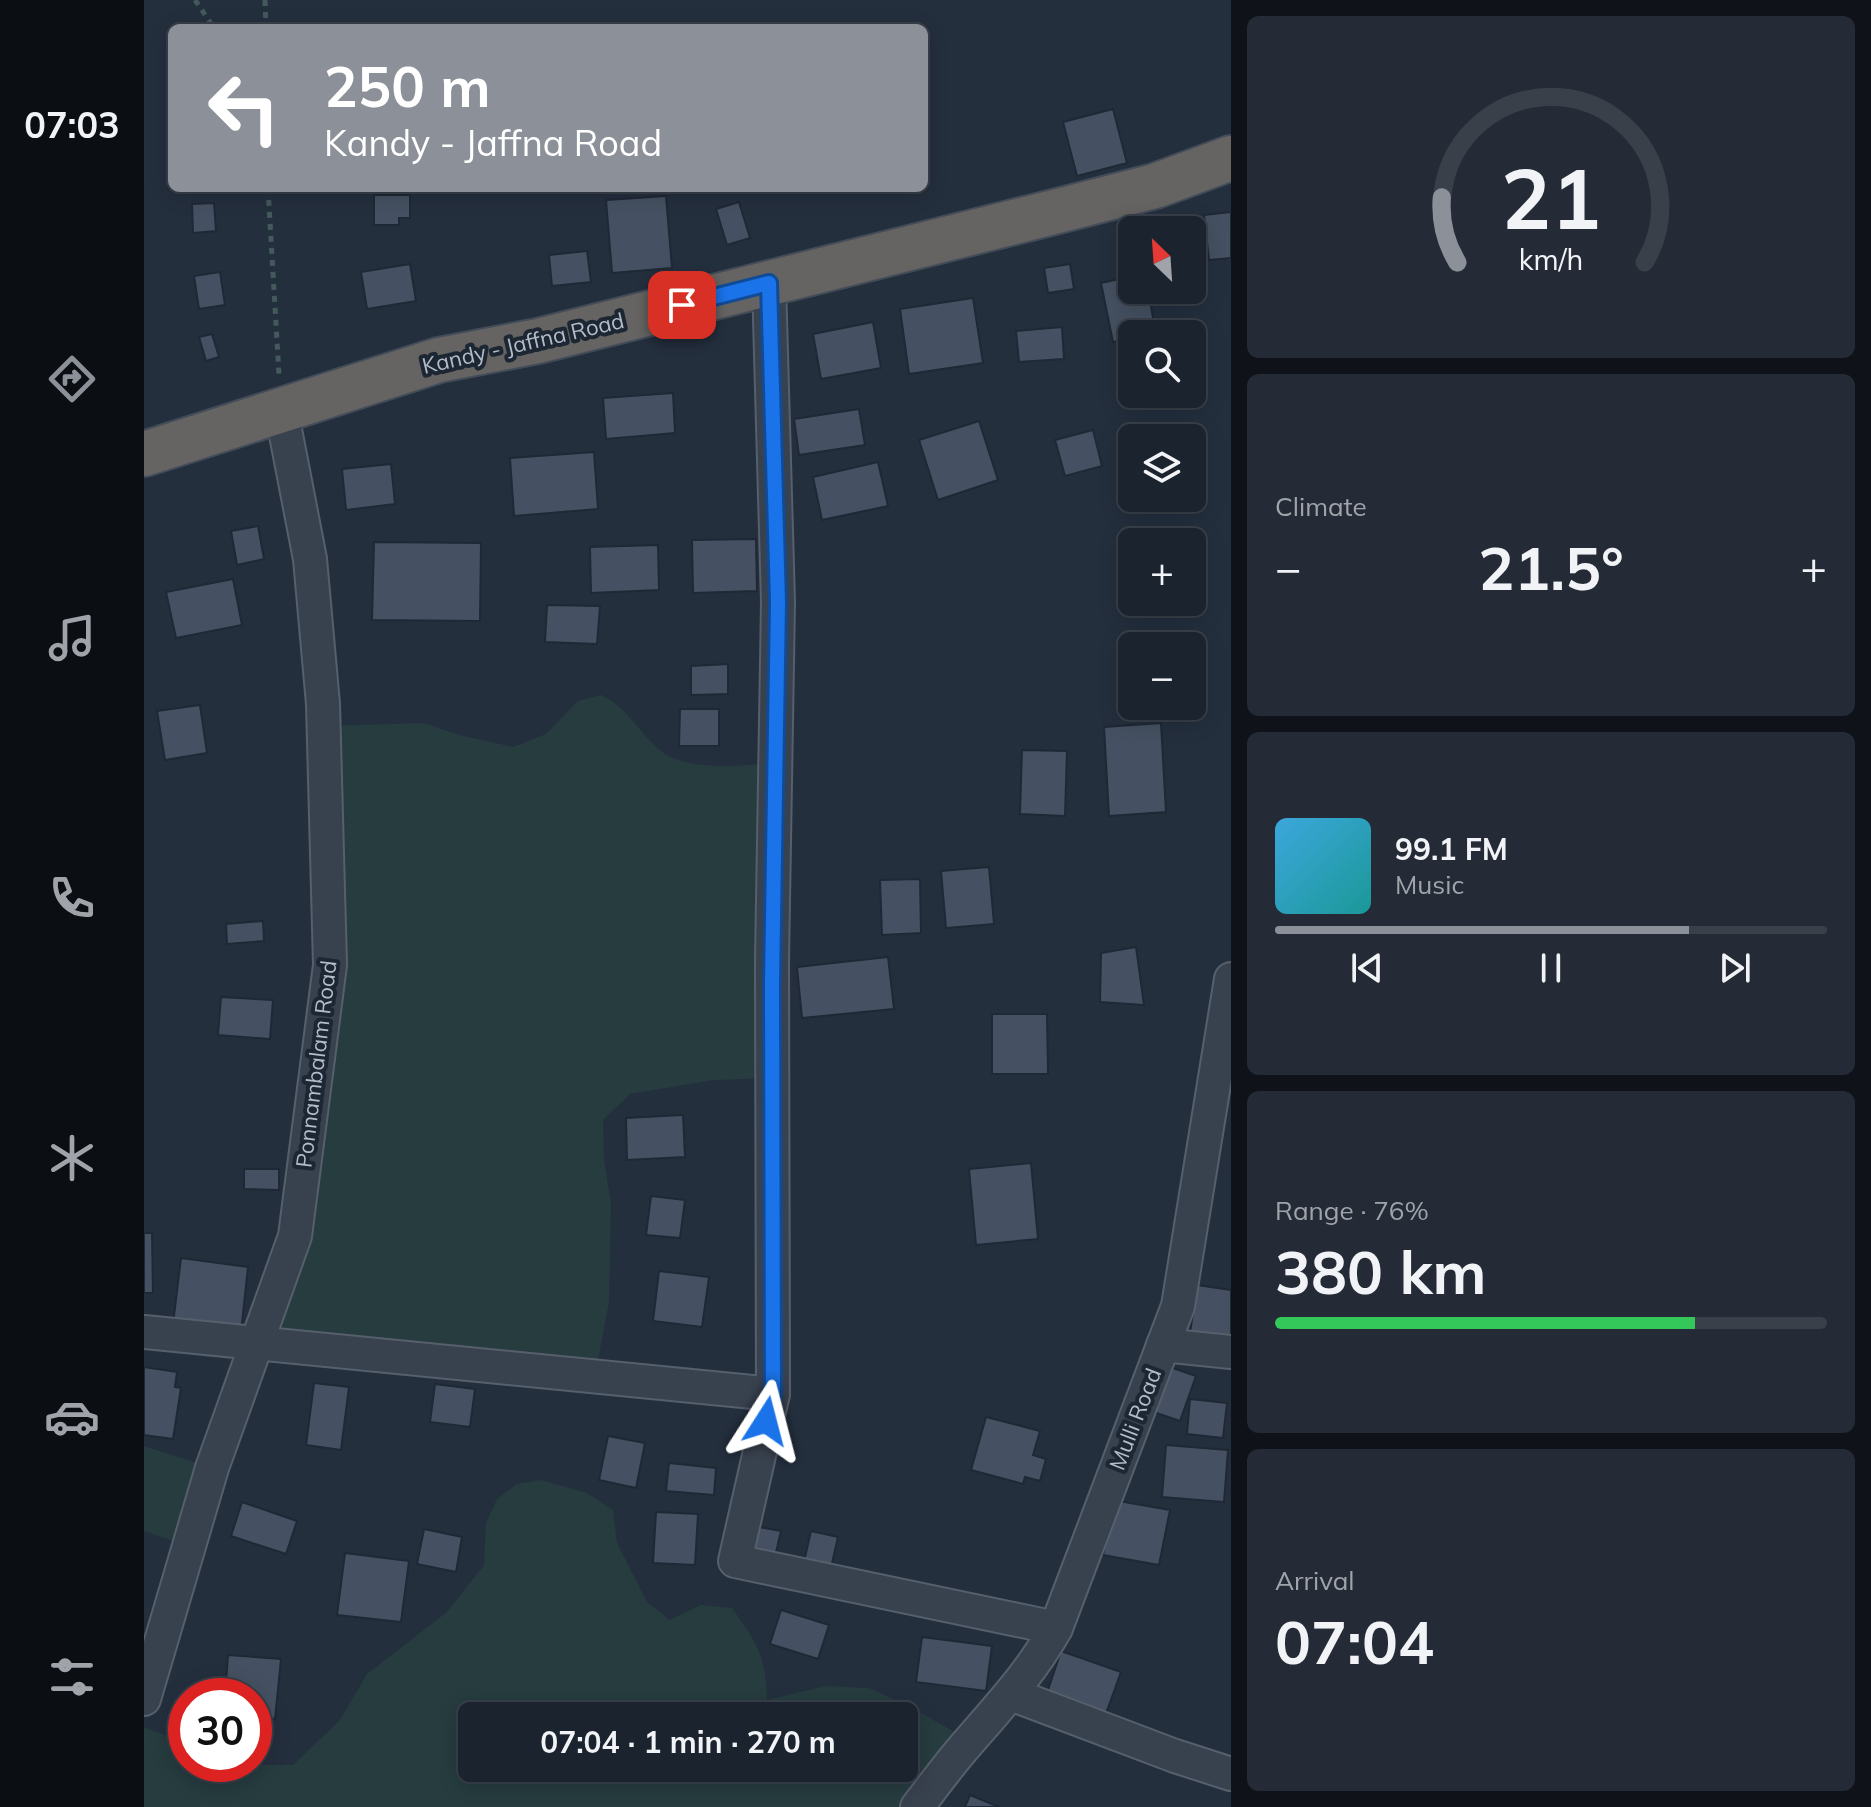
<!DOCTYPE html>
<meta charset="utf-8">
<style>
:root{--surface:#1b232e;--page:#242b36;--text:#f1f3f6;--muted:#a0a4aa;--line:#39404a;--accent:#8c9099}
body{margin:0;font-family:Mulish,sans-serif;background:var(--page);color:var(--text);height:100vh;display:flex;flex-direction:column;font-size:30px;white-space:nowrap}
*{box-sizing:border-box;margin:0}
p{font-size:26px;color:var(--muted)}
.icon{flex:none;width:44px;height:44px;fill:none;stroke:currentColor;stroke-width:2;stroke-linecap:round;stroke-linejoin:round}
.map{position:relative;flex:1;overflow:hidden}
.panel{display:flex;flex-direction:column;gap:16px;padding:16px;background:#0f1319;width:640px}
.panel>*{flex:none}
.hud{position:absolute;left:24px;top:24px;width:760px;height:168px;border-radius:12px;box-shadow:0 4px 20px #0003,0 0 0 2px var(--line);background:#8c9099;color:#fff;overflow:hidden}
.needle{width:52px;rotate:335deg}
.fabs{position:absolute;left:974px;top:216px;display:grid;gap:16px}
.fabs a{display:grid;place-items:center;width:88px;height:88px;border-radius:12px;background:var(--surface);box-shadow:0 4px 20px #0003,0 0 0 2px var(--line);font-size:40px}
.speed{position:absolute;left:24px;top:1678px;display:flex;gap:16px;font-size:40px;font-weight:700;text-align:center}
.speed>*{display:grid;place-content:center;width:104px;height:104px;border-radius:50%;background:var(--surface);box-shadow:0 4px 20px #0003,0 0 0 2px var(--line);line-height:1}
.speed .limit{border:12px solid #d22;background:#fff;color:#111}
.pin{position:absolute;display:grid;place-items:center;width:68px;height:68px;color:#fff;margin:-34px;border-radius:16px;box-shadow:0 4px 12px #0006}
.me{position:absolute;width:88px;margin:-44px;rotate:9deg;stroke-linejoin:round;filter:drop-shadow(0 0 6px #0008)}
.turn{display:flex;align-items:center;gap:28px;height:168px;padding:0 24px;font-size:36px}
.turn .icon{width:104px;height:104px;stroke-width:2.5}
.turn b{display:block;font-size:56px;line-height:68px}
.big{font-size:60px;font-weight:700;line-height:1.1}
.panel .widget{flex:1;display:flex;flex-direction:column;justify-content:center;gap:12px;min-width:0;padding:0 28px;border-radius:12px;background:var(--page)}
.panel .dial{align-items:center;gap:0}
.dial svg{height:208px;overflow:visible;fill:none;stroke:var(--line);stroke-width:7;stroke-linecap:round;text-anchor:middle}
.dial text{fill:var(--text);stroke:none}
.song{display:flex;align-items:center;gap:24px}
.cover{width:96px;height:96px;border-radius:12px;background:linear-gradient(135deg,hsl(200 70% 55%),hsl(180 70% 35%))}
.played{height:8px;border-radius:4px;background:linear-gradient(90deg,var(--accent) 75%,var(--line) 75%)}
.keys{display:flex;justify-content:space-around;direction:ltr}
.heat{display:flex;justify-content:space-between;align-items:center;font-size:44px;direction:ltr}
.charge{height:12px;border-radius:6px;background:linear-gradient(90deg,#34c759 76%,var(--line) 0)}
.trip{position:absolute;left:314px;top:1702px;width:460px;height:80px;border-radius:12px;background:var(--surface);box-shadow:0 4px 20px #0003,0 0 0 2px var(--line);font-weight:700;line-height:80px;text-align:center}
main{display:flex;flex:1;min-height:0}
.menu{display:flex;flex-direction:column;width:144px;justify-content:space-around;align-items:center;background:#0b0e12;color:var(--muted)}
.menu .icon{width:56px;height:56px}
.menu .on{color:var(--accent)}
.menu b{font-size:36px;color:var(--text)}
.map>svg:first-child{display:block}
.green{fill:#263c3f;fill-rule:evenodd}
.building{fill:#455162;stroke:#1f2835;stroke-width:2}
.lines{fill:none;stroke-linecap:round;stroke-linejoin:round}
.minor-casing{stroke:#565f6c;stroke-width:36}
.trunk-casing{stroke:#434c59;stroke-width:48}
.path{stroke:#44595c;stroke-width:5;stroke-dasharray:6 6;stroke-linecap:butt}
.minor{stroke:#38414e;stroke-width:32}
.trunk{stroke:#656462;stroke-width:44}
.route-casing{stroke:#114b97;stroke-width:20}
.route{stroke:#1a73e8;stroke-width:14}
.labels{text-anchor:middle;stroke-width:8;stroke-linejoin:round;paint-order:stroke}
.street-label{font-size:22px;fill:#b4bcc9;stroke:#1d2633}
</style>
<main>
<nav class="menu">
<b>07:03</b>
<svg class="icon on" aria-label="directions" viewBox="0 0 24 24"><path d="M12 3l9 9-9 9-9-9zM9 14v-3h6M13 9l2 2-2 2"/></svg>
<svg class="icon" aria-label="music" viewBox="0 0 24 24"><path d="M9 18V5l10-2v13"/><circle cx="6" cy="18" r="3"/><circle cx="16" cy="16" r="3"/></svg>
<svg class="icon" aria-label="phone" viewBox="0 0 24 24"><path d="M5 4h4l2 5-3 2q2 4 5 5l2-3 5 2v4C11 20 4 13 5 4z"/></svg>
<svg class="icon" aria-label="climate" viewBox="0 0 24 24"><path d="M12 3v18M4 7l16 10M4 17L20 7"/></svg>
<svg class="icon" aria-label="car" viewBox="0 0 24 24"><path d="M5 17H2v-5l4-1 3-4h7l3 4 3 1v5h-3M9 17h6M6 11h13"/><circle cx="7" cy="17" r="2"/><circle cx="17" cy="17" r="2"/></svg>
<svg class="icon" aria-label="filters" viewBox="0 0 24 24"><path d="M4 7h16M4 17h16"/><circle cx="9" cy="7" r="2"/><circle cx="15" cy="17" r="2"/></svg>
</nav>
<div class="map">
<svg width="1087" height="1807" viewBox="0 0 1087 1807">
<rect width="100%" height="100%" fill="#242f3e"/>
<g class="green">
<path d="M457 695C483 708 491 726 511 746 539 774 595 765 631 763L628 1078 570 1080 486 1094 459 1120 460 1159 467 1204 465 1302 451 1375 114 1342 151 1236 186 965 180 726 280 723 315 735 369 747 402 734 434 701Z"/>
<path d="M0 1446 68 1468 45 1546 0 1531Z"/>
<path d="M397 1480 443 1493 469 1510 473 1543 503 1602 526 1620 557 1605 588 1608C613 1643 622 1656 623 1700L681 1686 725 1688 767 1707 826 1741 773 1807H0V1727L42 1743V1764L149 1765 196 1720 223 1674 303 1612 340 1565 342 1523 353 1499 373 1484ZM328 1716H760V1768H328Z"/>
</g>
<g class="building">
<path d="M969 109 983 163 933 176 919 122Z"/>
<path d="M230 195H266V218H255V225H230Z"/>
<path d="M522 196 528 268 468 273 462 200Z"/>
<path d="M595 202 606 238 583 245 572 209Z"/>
<path d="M70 203 72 231 49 233 48 204Z"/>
<path d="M1087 212V258L1065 260 1060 215Z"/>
<path d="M988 250V290H1004L1012 334H988V339L969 342 957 283 980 278 974 253Z"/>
<path d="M443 251 447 282 408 286 405 255Z"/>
<path d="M266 264 272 301 223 309 217 272Z"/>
<path d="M926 264 930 289 904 293 900 268Z"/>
<path d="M76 272 81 305 55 309 50 276Z"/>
<path d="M829 298 839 363 765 374 756 309Z"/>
<path d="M729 322 737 368 677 379 669 334Z"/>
<path d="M918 327 920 359 875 362 872 331Z"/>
<path d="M68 334 75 357 62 361 55 337Z"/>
<path d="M529 393 531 433 462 439 459 398Z"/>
<path d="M715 409 721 445 655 455 650 419Z"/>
<path d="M835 421 854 480 794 500 775 440Z"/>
<path d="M949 430 958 466 921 476 911 440Z"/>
<path d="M450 452 454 509 370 516 366 458Z"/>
<path d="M734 462 744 506 678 520 669 477Z"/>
<path d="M247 464 251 504 202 510 198 469Z"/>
<path d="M114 526 120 559 93 565 87 531Z"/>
<path d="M612 539 613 591 549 593 548 540Z"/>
<path d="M230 542 337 543 336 621 228 620Z"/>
<path d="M514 545 515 590 447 593 446 547Z"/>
<path d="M89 579 98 625 32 638 22 592Z"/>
<path d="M403 605 456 606 453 644 401 642Z"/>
<path d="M584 664V694L547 695V666Z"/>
<path d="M56 705 63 753 21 760 13 711Z"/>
<path d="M536 709H575V746H535Z"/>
<path d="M1017 723 1022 812 965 816 960 727Z"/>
<path d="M878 750 923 751 921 816 876 814Z"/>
<path d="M845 867 850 924 802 928 797 871Z"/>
<path d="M776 879 777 933 738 935 736 880Z"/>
<path d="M119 921 120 941 83 944 82 924Z"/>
<path d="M992 947 1000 1005 956 1002 957 953Z"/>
<path d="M744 957 750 1009 658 1018 653 967Z"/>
<path d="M77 997 129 1000 126 1039 74 1035Z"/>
<path d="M848 1014H903L904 1074H848Z"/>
<path d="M539 1115 541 1157 483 1160 482 1118Z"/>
<path d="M887 1163 894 1239 832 1245 825 1169Z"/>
<path d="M100 1169H135V1190L100 1189Z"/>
<path d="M507 1196 541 1200 536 1238 502 1235Z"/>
<path d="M0 1233H8L9 1293H0Z"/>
<path d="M37 1258 104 1267 97 1332 29 1324Z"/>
<path d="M515 1271 565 1277 558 1327 509 1321Z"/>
<path d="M1053 1285 1087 1290V1340L1046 1333Z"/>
<path d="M1017 1364 1052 1376 1036 1421 1001 1409Z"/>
<path d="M0 1367 33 1372 31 1387 37 1388 29 1439 0 1435Z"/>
<path d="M170 1383 205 1387 197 1450 162 1445Z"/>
<path d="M291 1384 331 1389 326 1427 286 1422Z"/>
<path d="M1046 1399 1083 1403 1079 1438 1043 1434Z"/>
<path d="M842 1417 896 1431 889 1455 902 1459 896 1481 881 1477 879 1484 827 1470Z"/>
<path d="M464 1436 501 1443 492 1488 455 1480Z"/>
<path d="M1022 1445 1084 1450 1080 1502 1018 1497Z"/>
<path d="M525 1463 572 1468 570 1495 522 1491Z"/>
<path d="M969 1500 1026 1510 1015 1565 959 1555Z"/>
<path d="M98 1502 153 1521 142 1554 87 1536Z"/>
<path d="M512 1512 554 1514 551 1565 509 1563Z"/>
<path d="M604 1525 637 1531 629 1565 597 1558Z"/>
<path d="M280 1529 318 1537 312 1572 273 1564Z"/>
<path d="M667 1531 694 1537 686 1572 659 1566Z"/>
<path d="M201 1553 265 1561 257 1622 193 1615Z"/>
<path d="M637 1610 685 1625 674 1659 626 1644Z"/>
<path d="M778 1637 848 1646 842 1691 772 1682Z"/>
<path d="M917 1651 977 1672 960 1719 901 1699Z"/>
<path d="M84 1655 137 1659 131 1719 110 1717V1696H81Z"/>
<path d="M826 1795 855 1807H821Z"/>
</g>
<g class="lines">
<defs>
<g id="minor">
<path d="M625 283 634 602 628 961 629 1394"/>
<path d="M0 1332 629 1394 591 1561 912 1628"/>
<path d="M1019 1345 1087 1352"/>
<path d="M867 1694 1031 1756 1087 1774"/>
<path d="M0 1699 68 1468 151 1236 186 965 179 704 166 559 137 409"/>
<path d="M773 1807C787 1789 801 1770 816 1752 850 1712 886 1675 912 1628L1034 1306 1087 979"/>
</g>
<path id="trunk" d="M0 454 295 360 394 341 910 212 1011 186 1087 158"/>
</defs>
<use href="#minor" class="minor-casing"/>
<use href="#trunk" class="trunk-casing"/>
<g class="path">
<path d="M51 0 70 28"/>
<path d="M121 0 122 28"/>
<path d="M124 188 135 375"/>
</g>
<use href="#minor" class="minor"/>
<use href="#trunk" class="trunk"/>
</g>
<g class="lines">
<defs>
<path id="route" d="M538 305 625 283 634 602 628 983 629 1394 622 1421"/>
</defs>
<use href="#route" class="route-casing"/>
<use href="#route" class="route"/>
</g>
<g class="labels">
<g class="street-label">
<text transform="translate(379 343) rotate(-13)" y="8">Kandy - Jaffna Road</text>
<text transform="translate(172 1064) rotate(-83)" y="8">Ponnambalam Road</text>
<text transform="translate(991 1419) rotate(-69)" y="8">Mulli Road</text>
</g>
</g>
</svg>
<div class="fabs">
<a><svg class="needle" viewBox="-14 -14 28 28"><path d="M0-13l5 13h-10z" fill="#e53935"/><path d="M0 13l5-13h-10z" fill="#a0a4aa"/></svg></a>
<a><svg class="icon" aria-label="search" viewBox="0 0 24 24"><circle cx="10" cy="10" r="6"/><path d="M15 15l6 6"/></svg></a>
<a><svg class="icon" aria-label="layers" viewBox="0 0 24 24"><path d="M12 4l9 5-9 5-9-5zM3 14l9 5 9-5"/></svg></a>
<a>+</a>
<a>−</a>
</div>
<div class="speed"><div class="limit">30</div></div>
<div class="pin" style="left:538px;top:305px;background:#d93025"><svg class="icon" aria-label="arrive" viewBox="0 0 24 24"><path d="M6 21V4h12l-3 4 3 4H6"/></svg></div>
<svg class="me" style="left:622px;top:1421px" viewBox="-20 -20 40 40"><path d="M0-17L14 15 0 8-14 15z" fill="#1a73e8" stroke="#fff" stroke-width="4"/></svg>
<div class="trip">07:04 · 1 min · 270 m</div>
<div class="hud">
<div class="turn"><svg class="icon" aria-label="left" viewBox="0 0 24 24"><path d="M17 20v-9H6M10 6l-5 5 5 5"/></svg><div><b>250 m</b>Kandy - Jaffna Road</div></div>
</div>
</div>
<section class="panel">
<div class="widget dial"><svg viewBox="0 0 100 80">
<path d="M14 69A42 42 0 1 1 86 69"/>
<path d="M14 69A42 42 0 0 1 8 44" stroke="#8c9099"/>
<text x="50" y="56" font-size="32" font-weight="700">21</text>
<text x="50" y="72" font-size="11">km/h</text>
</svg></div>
<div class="widget"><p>Climate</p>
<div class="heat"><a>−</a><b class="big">21.5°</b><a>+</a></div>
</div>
<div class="widget">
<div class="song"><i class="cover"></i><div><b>99.1 FM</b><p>Music</p></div></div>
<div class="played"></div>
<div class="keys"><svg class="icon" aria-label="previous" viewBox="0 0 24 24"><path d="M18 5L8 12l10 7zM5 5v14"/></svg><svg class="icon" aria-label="pause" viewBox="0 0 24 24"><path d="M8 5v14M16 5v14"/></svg><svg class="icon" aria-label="next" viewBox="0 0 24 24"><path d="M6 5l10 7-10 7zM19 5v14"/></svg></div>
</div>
<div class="widget"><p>Range · 76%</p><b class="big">380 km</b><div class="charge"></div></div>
<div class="widget"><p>Arrival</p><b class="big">07:04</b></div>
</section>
</main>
